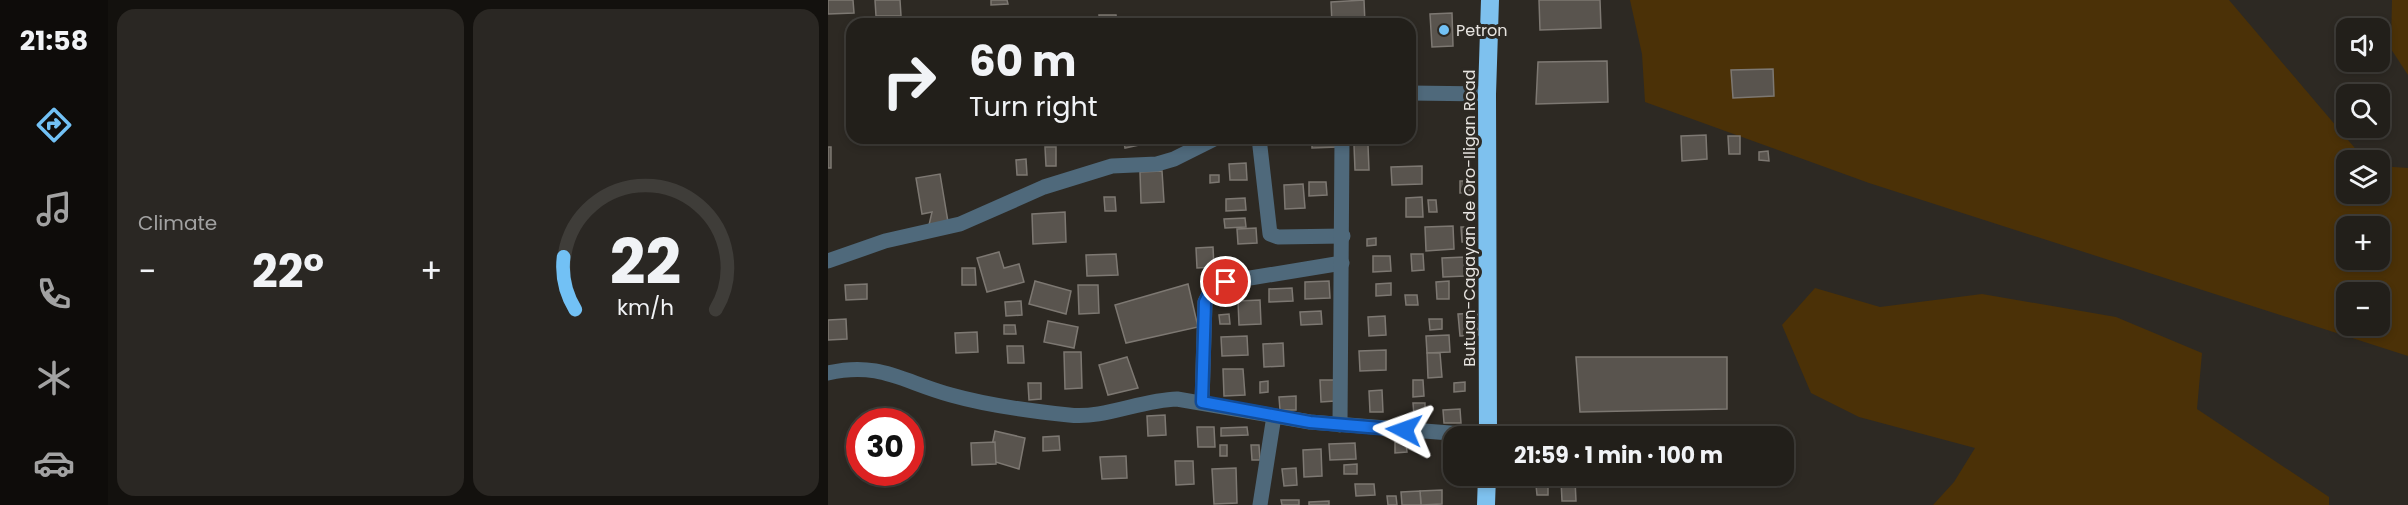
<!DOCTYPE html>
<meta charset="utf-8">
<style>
:root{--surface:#221f1a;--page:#2a2723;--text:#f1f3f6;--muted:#a2a2a2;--line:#3f3d39;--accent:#72c1f5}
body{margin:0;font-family:Poppins,sans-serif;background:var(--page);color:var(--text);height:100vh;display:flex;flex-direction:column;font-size:22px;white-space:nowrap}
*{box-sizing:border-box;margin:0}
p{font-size:20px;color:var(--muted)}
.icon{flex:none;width:33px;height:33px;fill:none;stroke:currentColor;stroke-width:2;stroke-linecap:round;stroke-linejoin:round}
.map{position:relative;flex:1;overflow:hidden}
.side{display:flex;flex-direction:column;gap:9px;padding:9px;background:#13110e;width:720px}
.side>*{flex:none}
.hud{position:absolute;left:18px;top:18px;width:570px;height:126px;border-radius:18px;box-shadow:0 3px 9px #0003,0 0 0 2px var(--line);background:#221f1a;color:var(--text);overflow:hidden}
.controls{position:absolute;left:1508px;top:18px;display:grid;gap:12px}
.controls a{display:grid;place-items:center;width:54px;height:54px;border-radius:12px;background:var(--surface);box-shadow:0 3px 9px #0003,0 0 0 2px var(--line);font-size:30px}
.speed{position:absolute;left:18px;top:408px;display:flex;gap:12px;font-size:30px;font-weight:700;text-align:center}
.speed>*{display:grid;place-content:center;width:78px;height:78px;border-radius:50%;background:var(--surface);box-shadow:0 3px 9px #0003,0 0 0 2px var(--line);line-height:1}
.speed .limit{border:9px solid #d22;background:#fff;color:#111}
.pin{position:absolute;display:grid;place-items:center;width:51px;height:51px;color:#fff;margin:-26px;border:3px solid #fff;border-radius:50%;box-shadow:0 2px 6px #0007}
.me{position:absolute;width:66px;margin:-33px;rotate:274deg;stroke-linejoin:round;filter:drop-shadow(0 0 4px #0008)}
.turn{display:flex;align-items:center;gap:21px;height:126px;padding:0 24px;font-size:27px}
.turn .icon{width:78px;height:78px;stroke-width:2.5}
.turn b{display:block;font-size:42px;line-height:51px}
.big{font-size:45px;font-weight:700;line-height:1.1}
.side .card{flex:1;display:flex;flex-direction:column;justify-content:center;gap:9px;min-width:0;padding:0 21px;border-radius:18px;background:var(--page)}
.side .dial{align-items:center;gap:0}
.dial svg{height:156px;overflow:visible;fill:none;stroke:var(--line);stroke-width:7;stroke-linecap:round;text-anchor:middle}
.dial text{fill:var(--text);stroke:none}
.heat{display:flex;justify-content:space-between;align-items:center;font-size:33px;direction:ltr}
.side .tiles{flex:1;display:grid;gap:9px;grid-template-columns:repeat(2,1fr)}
.trip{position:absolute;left:615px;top:426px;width:351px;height:60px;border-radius:18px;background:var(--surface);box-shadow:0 3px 9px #0003,0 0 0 2px var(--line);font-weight:700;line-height:60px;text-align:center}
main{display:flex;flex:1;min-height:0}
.menu{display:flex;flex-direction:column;width:108px;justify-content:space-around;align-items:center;background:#0e0c0a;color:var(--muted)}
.menu .icon{width:42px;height:42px}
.menu .active{color:var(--accent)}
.menu b{font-size:27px;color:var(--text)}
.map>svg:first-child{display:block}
.green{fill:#4b3107;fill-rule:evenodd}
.building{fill:#59544e;stroke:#7d7872;stroke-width:1.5}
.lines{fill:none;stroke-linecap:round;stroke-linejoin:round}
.minor{stroke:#4f697b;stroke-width:15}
.highway{stroke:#7ec1ee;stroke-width:18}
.route-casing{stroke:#114b97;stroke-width:15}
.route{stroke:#1a73e8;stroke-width:10}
.poi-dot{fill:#72c1f5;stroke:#2d2923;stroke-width:2}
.labels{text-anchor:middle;stroke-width:6;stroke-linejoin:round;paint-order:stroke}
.poi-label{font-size:16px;fill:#e7e4e0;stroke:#2d2923;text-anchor:start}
.street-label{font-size:16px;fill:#e7e4e0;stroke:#2d2923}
</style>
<main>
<nav class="menu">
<b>21:58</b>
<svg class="icon active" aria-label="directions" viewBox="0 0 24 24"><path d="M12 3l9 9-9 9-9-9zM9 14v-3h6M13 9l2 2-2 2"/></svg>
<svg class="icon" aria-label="music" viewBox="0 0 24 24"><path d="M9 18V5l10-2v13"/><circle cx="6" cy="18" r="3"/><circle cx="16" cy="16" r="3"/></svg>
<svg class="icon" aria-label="phone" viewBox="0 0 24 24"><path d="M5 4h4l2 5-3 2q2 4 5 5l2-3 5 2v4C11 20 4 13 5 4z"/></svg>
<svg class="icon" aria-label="climate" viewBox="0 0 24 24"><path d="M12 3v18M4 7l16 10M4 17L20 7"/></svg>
<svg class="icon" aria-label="car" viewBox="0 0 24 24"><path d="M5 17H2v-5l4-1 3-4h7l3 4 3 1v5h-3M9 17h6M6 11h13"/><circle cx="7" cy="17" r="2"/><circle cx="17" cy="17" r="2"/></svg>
</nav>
<section class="side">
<div class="tiles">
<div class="card"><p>Climate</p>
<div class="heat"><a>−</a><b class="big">22°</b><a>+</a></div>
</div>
<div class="card dial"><svg viewBox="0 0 100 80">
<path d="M14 69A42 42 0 1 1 86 69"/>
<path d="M14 69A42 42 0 0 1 8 42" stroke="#72c1f5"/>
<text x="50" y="56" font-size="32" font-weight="700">22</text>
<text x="50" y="72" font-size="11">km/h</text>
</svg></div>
</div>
</section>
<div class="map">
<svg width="1580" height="505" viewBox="0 0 1580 505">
<rect width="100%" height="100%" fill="#2d2923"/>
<g class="green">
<path d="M802 0H1401L1537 160H1518V194H1551V166L1580 168V356L1041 183 817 102 814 54ZM1518 226H1551V260H1518ZM1518 292H1551V326H1518Z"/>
<path d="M1564 0H1580V75L1563 49Z"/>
<path d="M987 288 1052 307 1154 294 1288 317 1374 353 1369 409 1501 497V505H1105L1126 482 1147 448 1031 417 983 393 954 325Z"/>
</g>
<g class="building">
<path d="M0 0H25L26 13 0 14Z"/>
<path d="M47 0H72L73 16H48Z"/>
<path d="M163 0H179L180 4 163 5Z"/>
<path d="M536 0 537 24H504L503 2Z"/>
<path d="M711 0H772L773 28 712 30Z"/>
<path d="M624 13 625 46 604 47 602 14Z"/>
<path d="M271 15H288L289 24H272Z"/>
<path d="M779 61 780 102 708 104 710 62Z"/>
<path d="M945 69 946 96 905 98 903 70Z"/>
<path d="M878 135 879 159 854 161 853 136Z"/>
<path d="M900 136H912V154H901Z"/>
<path d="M295 138H343L297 148Z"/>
<path d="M484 138H508L509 147 484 148Z"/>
<path d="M526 145H540L541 170H527Z"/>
<rect x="0" y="147" width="3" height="21"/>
<path d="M217 147H228V166H218Z"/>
<path d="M940 151 941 161 931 160V152Z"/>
<path d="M198 159 199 175H189L188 160Z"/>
<path d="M418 163 419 180H402L401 164Z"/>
<path d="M594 166V184L564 185 563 167Z"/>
<path d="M334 171 336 202 313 203 312 172Z"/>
<path d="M112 174 120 222 101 225 104 212 94 214 88 178Z"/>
<path d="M382 175H391V182L382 183Z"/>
<path d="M632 181H644L645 192 632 193Z"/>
<path d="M481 182H498L499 195 481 196Z"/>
<path d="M475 184 477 208 457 209 456 185Z"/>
<path d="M276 197H287L288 211H277Z"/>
<path d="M594 197 595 217H578V198Z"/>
<path d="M417 198 418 210 398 211V199Z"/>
<path d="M600 200H608L609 212H601Z"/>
<path d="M237 212 238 242 205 244 204 214Z"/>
<path d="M417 218 418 227 397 228 396 219Z"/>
<path d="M625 226 626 249 598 251 597 227Z"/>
<path d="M633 227H648L649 242H634Z"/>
<path d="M428 228 429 243 410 244 409 229Z"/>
<path d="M548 238V245L539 246V239Z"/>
<path d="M385 247 386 267 369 268 368 248Z"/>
<path d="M171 252 176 268 191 264 196 282 159 292 149 258Z"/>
<path d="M288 254 290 275 259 276 258 255Z"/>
<path d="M583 254H595L596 270 584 271Z"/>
<path d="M545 256H562L563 271 545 272Z"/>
<path d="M637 257 638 276 615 277 614 258Z"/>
<path d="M134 268H147L148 285H134Z"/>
<path d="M207 281 243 291 238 314 201 304Z"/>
<path d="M501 281 502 298 477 299V282Z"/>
<path d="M621 281V299H609L608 282Z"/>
<path d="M563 283V295L548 296V284Z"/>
<path d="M39 284V299L18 300 17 285Z"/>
<path d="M360 284 370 327 298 343 287 305Z"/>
<path d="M250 285H270L271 313 251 314Z"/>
<path d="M464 288 465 301 441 302V289Z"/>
<path d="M577 295H589L590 305H578Z"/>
<path d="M432 300 433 324 411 325 410 301Z"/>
<path d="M193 301 194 315 178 316 177 302Z"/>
<path d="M493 311 494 324 473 325 472 312Z"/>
<path d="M649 313 650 335 632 336 630 314Z"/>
<path d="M401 314 402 324H392L391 315Z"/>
<path d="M557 316 558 335 541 336 540 317Z"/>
<path d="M18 319 19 339 0 340V320Z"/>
<path d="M601 319H614V329L602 330Z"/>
<path d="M220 321 250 327 246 348 216 342Z"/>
<path d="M176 325H187L188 334H176Z"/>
<path d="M149 332 150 352 128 353 127 333Z"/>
<path d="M621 335 622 352 599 353 598 336Z"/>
<path d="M419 336 420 355 394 356 393 337Z"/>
<path d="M455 343 456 366 436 367 435 344Z"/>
<path d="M179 346H195L196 363H180Z"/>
<path d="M558 350V370L532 371 531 351Z"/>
<path d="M236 352H253L254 388 237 389Z"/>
<path d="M599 353H612L614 377 600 378Z"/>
<path d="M299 357 310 388 280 395 271 365Z"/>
<path d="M748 357H899V409L752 412Z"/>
<path d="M395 369H415L417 395 396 396Z"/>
<path d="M492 380H506L507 401 493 402Z"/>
<path d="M585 380H595L596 396 585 397Z"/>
<path d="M440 381V392L432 393V382Z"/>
<path d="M637 382V391L626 392V383Z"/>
<path d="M200 383H213V399L201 400Z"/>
<path d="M554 390 555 412H542L541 391Z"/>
<path d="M468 396V410H452L451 397Z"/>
<path d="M585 403H597V416H586Z"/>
<path d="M632 409 633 423H616L615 410Z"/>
<path d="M337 415 338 435 320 436 319 416Z"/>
<path d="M369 427H386L387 447H370Z"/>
<path d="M419 427 420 435 393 436V428Z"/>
<path d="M167 431 197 438 191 469 161 460Z"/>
<path d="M231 436 232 450 215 451V437Z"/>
<path d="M167 442 168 464 144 465 143 443Z"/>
<path d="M567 442H578L579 452 567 453Z"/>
<path d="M527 443 528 459 502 460 501 444Z"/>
<rect x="392" y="445" width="7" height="11"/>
<path d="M423 445H431L432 460H424Z"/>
<path d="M615 447H623V456H616Z"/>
<path d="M493 449 494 476 476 477 475 450Z"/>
<path d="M298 456 299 478 274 479 272 457Z"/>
<path d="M347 461H365L366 484 348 485Z"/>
<path d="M529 464V474H516V465Z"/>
<path d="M408 468 409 503 386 504 384 469Z"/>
<path d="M468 468 469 485 456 486 454 469Z"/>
<path d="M733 480H747L748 501H734Z"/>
<path d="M527 484H546L547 495 528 496Z"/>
<path d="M708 485H720V495H709Z"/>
<path d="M614 490V504L593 505 592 491Z"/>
<path d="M592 491 593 505H574L573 492Z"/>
<path d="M559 496H568L569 505H560Z"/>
<path d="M453 500H471V505H454Z"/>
<path d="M501 501V505H481V502Z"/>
</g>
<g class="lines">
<g class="minor">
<path d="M582 93 659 94"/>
<path d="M431 138 442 234 450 237 515 236"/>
<path d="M0 261 57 241 132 224 216 187 284 166 329 164 346 159 388 138"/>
<path d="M0 373C52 361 75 382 123 395 162 406 201 411 241 415 276 419 313 400 349 399L482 422 660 436"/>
<path d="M374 402 377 302 384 288 398 282 514 263"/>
<path d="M512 425 514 138"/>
<path d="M432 505 446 416"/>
</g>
<g class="highway">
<path d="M660 436 659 94 662 0"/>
<path d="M658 505 659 476"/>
</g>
</g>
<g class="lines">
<defs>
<path id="route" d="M398 282 384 288 377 302 374 402 482 422 576 430"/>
</defs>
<use href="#route" class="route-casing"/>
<use href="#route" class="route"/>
</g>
<circle class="poi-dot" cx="616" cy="30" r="6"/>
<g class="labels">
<g class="poi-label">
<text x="628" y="36">Petron</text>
</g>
<g class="street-label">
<text transform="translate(641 218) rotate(-90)" y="6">Butuan-Cagayan de Oro-Iligan Road</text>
</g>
</g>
</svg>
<div class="controls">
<a><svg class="icon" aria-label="sound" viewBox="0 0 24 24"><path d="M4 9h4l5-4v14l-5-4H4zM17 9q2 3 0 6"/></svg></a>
<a><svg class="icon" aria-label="search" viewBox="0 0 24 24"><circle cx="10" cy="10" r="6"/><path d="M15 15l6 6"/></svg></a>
<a><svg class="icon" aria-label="layers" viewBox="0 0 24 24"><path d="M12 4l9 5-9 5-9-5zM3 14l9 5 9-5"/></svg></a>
<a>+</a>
<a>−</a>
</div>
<div class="speed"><div class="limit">30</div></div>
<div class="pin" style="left:398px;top:282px;background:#d93025"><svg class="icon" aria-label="arrive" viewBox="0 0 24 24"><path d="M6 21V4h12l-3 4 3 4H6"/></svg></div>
<svg class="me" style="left:576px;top:430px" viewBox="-20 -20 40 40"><path d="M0-17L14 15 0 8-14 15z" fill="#1a73e8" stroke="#fff" stroke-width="4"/></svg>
<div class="trip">21:59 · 1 min · 100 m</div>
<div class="hud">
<div class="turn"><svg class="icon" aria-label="right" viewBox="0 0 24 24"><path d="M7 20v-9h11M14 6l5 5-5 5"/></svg><div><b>60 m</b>Turn right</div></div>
</div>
</div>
</main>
